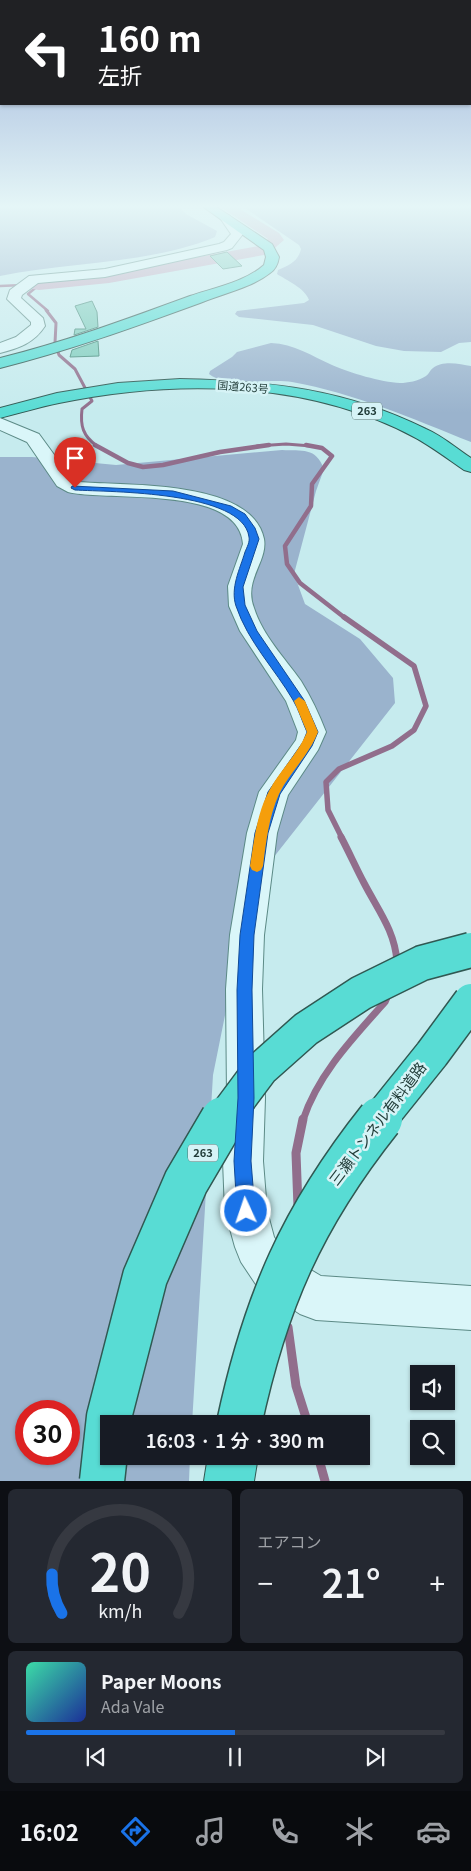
<!DOCTYPE html>
<html lang="ja">
<meta charset="utf-8">
<style>
:root{--surface:#171b24;--page:#242831;--text:#f1f3f6;--muted:#9ea1a6;--line:#363941;--accent:#1a73e8}
body{margin:0;font-family:Georgia,"Noto Sans JP",serif;background:var(--page);color:var(--text);height:100vh;display:flex;flex-direction:column;font-size:19px;white-space:nowrap}
*{box-sizing:border-box;margin:0}
p{font-size:16px;color:var(--muted)}
.icon{flex:none;width:28px;height:28px;fill:none;stroke:currentColor;stroke-width:2;stroke-linecap:round;stroke-linejoin:round}
.map{position:relative;height:1481px;overflow:hidden}
.drawer{display:flex;flex-direction:column;gap:8px;padding:8px;background:#0d0f14;flex:1}
.drawer>*{flex:none}
.top-card{position:absolute;left:0px;top:0px;width:471px;height:105px;box-shadow:0 1px 4px #0004;background:#202124;color:#fff;overflow:hidden}
.tools{position:absolute;left:410px;top:1365px;display:grid;gap:10px}
.tools a{display:grid;place-items:center;width:45px;height:45px;border-radius:0px;background:var(--surface);box-shadow:0 1px 4px #0004;font-size:25px}
.speed{position:absolute;left:15px;top:1400px;display:flex;gap:10px;font-size:25px;font-weight:700;text-align:center}
.speed>*{display:grid;place-content:center;width:65px;height:65px;border-radius:50%;background:var(--surface);box-shadow:0 1px 4px #0004;line-height:1}
.speed .limit{border:8px solid #d22;background:#fff;color:#111}
.pin{position:absolute;display:grid;place-items:center;width:42px;height:42px;color:#fff;margin:-51px -21px;border-radius:50% 50% 50% 0;rotate:-45deg;box-shadow:0 0 5px #0007}
.pin .icon{rotate:45deg}
.me{position:absolute;width:55px;margin:-28px;rotate:357deg;stroke-linejoin:round;filter:drop-shadow(0 0 4px #0008)}
.turn{display:flex;align-items:center;gap:18px;height:105px;padding:0 15px;font-size:22px}
.turn .icon{width:65px;height:65px;stroke-width:2.5}
.turn b{display:block;font-size:35px;line-height:42px}
.big{font-size:38px;font-weight:600;line-height:1.1}
.drawer .widget{flex:1;display:flex;flex-direction:column;justify-content:center;gap:8px;min-width:0;padding:0 18px;border-radius:8px;background:var(--page)}
.drawer .dial{align-items:center;gap:0}
.dial svg{height:130px;overflow:visible;fill:none;stroke:var(--line);stroke-width:7;stroke-linecap:round;text-anchor:middle}
.dial text{fill:var(--text);stroke:none}
.song{display:flex;align-items:center;gap:15px}
.cover{width:60px;height:60px;border-radius:8px;background:linear-gradient(135deg,hsl(160 70% 55%),hsl(230 70% 35%))}
.played{height:5px;border-radius:2px;background:linear-gradient(90deg,var(--accent) 50%,var(--line) 50%)}
.keys{display:flex;justify-content:space-around;direction:ltr}
.heat{display:flex;justify-content:space-between;align-items:center;font-size:28px;direction:ltr}
.drawer .tiles{flex:1;display:grid;gap:8px;grid-template-columns:1fr 1fr}
.widget:last-child{grid-column:span 2}
.trip{position:absolute;left:100px;top:1415px;width:270px;height:50px;border-radius:0px;background:var(--surface);box-shadow:0 1px 4px #0004;font-weight:600;line-height:50px;text-align:center}
.tab-bar{display:flex;height:80px;justify-content:space-around;align-items:center;background:#090b0e;color:var(--muted)}
.tab-bar .icon{width:35px;height:35px}
.tab-bar .on{color:var(--accent)}
.tab-bar b{font-size:22px;color:var(--text)}
.map>svg:first-child{display:block}
.green{fill:#9ab3cd;fill-rule:evenodd}
.lines{fill:none;stroke-linecap:round;stroke-linejoin:round}
.stream-far5{stroke:#916e8c;stroke-width:2.5}
.stream-far4{stroke:#916e8c;stroke-width:3}
.stream-far3{stroke:#916e8c;stroke-width:4.5}
.stream-far2{stroke:#916e8c;stroke-width:5.5}
.stream-far1{stroke:#916e8c;stroke-width:7}
.stream{stroke:#916e8c;stroke-width:9}
.river{fill:#c2a8c0;fill-rule:evenodd}
.building{fill:#7dccbc;stroke:#428979}
.minor-casing{stroke:#5c8a86;stroke-width:2}
.highway-casing{stroke:#305852;stroke-width:2}
.minor{fill:#daf6f9;fill-rule:evenodd}
.highway{fill:#58dcd4;fill-rule:evenodd}
.highway-bridge-far1-casing{stroke:#305852;stroke-width:37;stroke-linecap:butt}
.highway-bridge-casing{stroke:#305852;stroke-width:47;stroke-linecap:butt}
.highway-bridge-far1{stroke:#58dcd4;stroke-width:34}
.highway-bridge{stroke:#58dcd4;stroke-width:44}
.route{fill:#1a73e8;stroke:#114b97}
.slow{fill:#f59e0b}
.labels{text-anchor:middle;stroke-width:5;stroke-linejoin:round;paint-order:stroke}
.far-street-label{font-size:11px;fill:#1f3a36;stroke:#d6f3f6}
.shield{fill:#d6f3f6;stroke:#567270;stroke-width:1}
.shield-label{font-size:11px;font-weight:bold;fill:#1f3a36}
.near-street-label{font-size:15px;fill:#1f3a36;stroke:#d6f3f6}
</style>
<div class="map">
<svg width="471" height="1481" viewBox="0 0 471 1481">
<rect width="100%" height="100%" fill="#c6ebee"/>
<g class="green">
<path d="M0 206H178L186 214 217 231 215 237C151 264 68 262 0 276Z"/>
<path d="M242 206H471V342L459 343 441 352 404 351 376 346 313 325 239 317 235 314 237 311 304 303 309 300C305 288 286 280 277 274L278 270C289 265 298 262 301 249L299 245Z"/>
<path d="M271 343C294 344 312 356 332 365 350 373 381 382 400 383 408 383 418 381 426 376 429 374 430 370 433 368 443 360 460 364 471 366V442C413 419 354 393 292 382 269 378 227 388 209 374L210 371 232 357 237 352Z"/>
<path d="M282 450C302 451 316 447 324 469L316 491 294 574 305 604 360 639 393 678 395 703 251 886 213 1075 192 1424H109V1456H190L189 1481H0V457H32L116 465ZM26 1411H69V1454H26Z"/>
</g>
<g class="lines">
<g class="stream-far5">
<path d="M39 285 28 294 48 311"/>
<path d="M0 286 23 285"/>
</g>
<g class="stream-far4">
<path d="M46 310 56 323 55 343 59 355 75 369 92 401 82 409C80 426 83 436 97 446"/>
<path d="M257 446 286 444 311 446"/>
</g>
<g class="stream-far3">
<path d="M95 445 128 463 143 467 163 465 220 452 269 445"/>
<path d="M306 445 322 448 332 456 312 484 311 506 285 546 287 564 300 583 345 618"/>
</g>
<path class="stream-far2" d="M342 838 328 810 326 782 339 769 392 746 414 730 426 706 414 666 344 617"/>
<g class="stream-far1">
<path d="M341 837C349 852 356 868 364 883 378 910 395 931 397 962"/>
<path d="M303 1120C318 1074 353 1038 385 1002L388 995"/>
</g>
<g class="stream">
<path d="M298 1207 296 1153 303 1119"/>
<path d="M288 1327 296 1386 308 1424"/>
<path d="M318 1456 325 1481"/>
</g>
<path class="river" d="M219 206H235L279 233 284 240 269 253 264 255 109 283 39 290 33 289 31 285 33 281 39 280 109 273 259 246 268 239Z"/>
</g>
<g class="building">
<path d="M227 252 242 266 223 269 210 256Z"/>
<path d="M92 301 97 312 98 327 74 335 75 329H86L75 306Z"/>
<path d="M98 341 99 356 70 357 72 350Z"/>
</g>
<g class="lines">
<defs>
<g id="minor">
<path d="M226 214 230 216 243 234 232 248 227 250 105 277 38 283 22 295 21 298 43 318 45 326C34 343 19 348 0 353V343L16 337 31 325V322L7 299 10 290 29 276 105 269 219 244 224 242 231 234 220 218Z"/>
<path d="M0 418 39 434 71 478 79 482C125 486 252 479 264 539 268 562 243 580 254 608 263 636 284 657 301 681 311 697 319 714 326 732L318 750 288 795 277 833 264 935 262 989 265 1098 263 1161 267 1211 274 1237 287 1256 321 1276 471 1286V1330L316 1320 300 1314 257 1286 241 1262 235 1247 225 1211 223 1161 227 1098 226 989 230 935 247 833 259 792 296 740 298 732 286 701 240 631 229 606 228 586 243 544C239 484 108 502 68 492L57 486 27 442 0 430Z"/>
</g>
<g id="highway">
<path d="M202 206H215L272 244 279 257C278 263 276 269 270 273 251 288 222 294 200 303 134 327 68 351 0 368V358C65 342 127 319 190 296 214 288 245 282 264 265L266 257 264 250Z"/>
<path d="M180 379C269 381 345 389 426 429 442 436 456 448 471 458V472L464 470C448 459 431 446 414 437 306 380 175 379 59 403 39 407 20 413 0 418V408L57 393 118 383Z"/>
<path d="M208 1456H258L254 1481H204Z"/>
</g>
</defs>
<use href="#minor" class="minor-casing"/>
<use href="#highway" class="highway-casing"/>
<use href="#minor" class="minor"/>
<use href="#highway" class="highway"/>
<defs>
<g id="highway-bridge-far1">
<path d="M223 1120 261 1069 306 1029 361 993 422 963 471 950"/>
<path d="M379 1120 432 1054 471 1001"/>
</g>
<g id="highway-bridge">
<path d="M239 1424C265 1302 302 1217 380 1119"/>
<path d="M102 1481 109 1417 145 1277 186 1182 223 1119"/>
</g>
</defs>
<use href="#highway-bridge-far1" class="highway-bridge-far1-casing"/>
<use href="#highway-bridge" class="highway-bridge-casing"/>
<use href="#highway-bridge-far1" class="highway-bridge-far1"/>
<use href="#highway-bridge" class="highway-bridge"/>
</g>
<linearGradient id="sky" x2="0" y2="1"><stop stop-color="#99afd8"/><stop offset="0.5" stop-color="#e5f6f7"/><stop offset="1" stop-color="#e5f6f7" stop-opacity="0"/></linearGradient>
<rect width="471" height="413" fill="url(#sky)"/>
<path class="route" d="M72 486 173 491 231 506 245 514 255 528 259 539 243 587 245 605 257 631 304 700 318 732 312 746 280 794 268 833 254 935 252 990 254 1098 251 1161 255 1211 252 1217 246 1219 240 1217 237 1211 234 1161 238 1098 237 990 240 935 255 833 268 792 303 742 307 732C302 721 299 710 293 700 275 669 248 642 236 606 230 588 240 569 245 552 247 547 250 542 249 537 243 491 111 492 75 490L71 488Z"/>
<path class="slow" d="M299 697 305 701 318 732C309 755 290 772 279 794 269 816 266 842 263 866L261 870 257 872 252 870 250 866C254 841 257 813 269 791 280 770 298 754 307 732L294 701Z"/>
<g class="labels">
<g class="far-street-label">
<text transform="translate(243 387) rotate(5)" y="4">国道263号</text>
</g>
<g class="shield">
<rect x="352" y="402.5" width="30" height="17" rx="4"/>
<rect x="188" y="1144.5" width="30" height="17" rx="4"/>
</g>
<g class="shield-label">
<text x="367" y="415">263</text>
<text x="203" y="1157">263</text>
</g>
<g class="near-street-label">
<text transform="translate(378 1124) rotate(-53)" y="5">三瀬トンネル有料道路</text>
</g>
</g>
</svg>
<div class="tools">
<a><svg class="icon" aria-label="sound" viewBox="0 0 24 24"><path d="M4 9h4l5-4v14l-5-4H4zM17 9q2 3 0 6"/></svg></a>
<a><svg class="icon" aria-label="search" viewBox="0 0 24 24"><circle cx="10" cy="10" r="6"/><path d="M15 15l6 6"/></svg></a>
</div>
<div class="speed"><div class="limit">30</div></div>
<div class="pin" style="left:75px;top:488px;background:#d93025"><svg class="icon" aria-label="arrive" viewBox="0 0 24 24"><path d="M6 21V4h12l-3 4 3 4H6"/></svg></div>
<svg class="me" style="left:246px;top:1211px" viewBox="-20 -20 40 40"><circle r="17" fill="#1a73e8" stroke="#fff" stroke-width="3"/><path d="M0-11L8 9 0 5-8 9z" fill="#fff"/></svg>
<div class="trip">16:03 · 1 分 · 390 m</div>
<div class="top-card">
<div class="turn"><svg class="icon" aria-label="left" viewBox="0 0 24 24"><path d="M17 20v-9H6M10 6l-5 5 5 5"/></svg><div><b>160 m</b>左折</div></div>
</div>
</div>
<section class="drawer">
<div class="tiles">
<div class="widget dial"><svg viewBox="0 0 100 80">
<path d="M14 69A42 42 0 1 1 86 69"/>
<path d="M14 69A42 42 0 0 1 8 45" stroke="#1a73e8"/>
<text x="50" y="56" font-size="32" font-weight="700">20</text>
<text x="50" y="72" font-size="11">km/h</text>
</svg></div>
<div class="widget"><p>エアコン</p>
<div class="heat"><a>−</a><b class="big">21°</b><a>+</a></div>
</div>
<div class="widget">
<div class="song"><i class="cover"></i><div><b>Paper Moons</b><p>Ada Vale</p></div></div>
<div class="played"></div>
<div class="keys"><svg class="icon" aria-label="previous" viewBox="0 0 24 24"><path d="M18 5L8 12l10 7zM5 5v14"/></svg><svg class="icon" aria-label="pause" viewBox="0 0 24 24"><path d="M8 5v14M16 5v14"/></svg><svg class="icon" aria-label="next" viewBox="0 0 24 24"><path d="M6 5l10 7-10 7zM19 5v14"/></svg></div>
</div>
</div>
</section>
<nav class="tab-bar">
<b>16:02</b>
<svg class="icon on" aria-label="directions" viewBox="0 0 24 24"><path d="M12 3l9 9-9 9-9-9zM9 14v-3h6M13 9l2 2-2 2"/></svg>
<svg class="icon" aria-label="music" viewBox="0 0 24 24"><path d="M9 18V5l10-2v13"/><circle cx="6" cy="18" r="3"/><circle cx="16" cy="16" r="3"/></svg>
<svg class="icon" aria-label="phone" viewBox="0 0 24 24"><path d="M5 4h4l2 5-3 2q2 4 5 5l2-3 5 2v4C11 20 4 13 5 4z"/></svg>
<svg class="icon" aria-label="climate" viewBox="0 0 24 24"><path d="M12 3v18M4 7l16 10M4 17L20 7"/></svg>
<svg class="icon" aria-label="car" viewBox="0 0 24 24"><path d="M5 17H2v-5l4-1 3-4h7l3 4 3 1v5h-3M9 17h6M6 11h13"/><circle cx="7" cy="17" r="2"/><circle cx="17" cy="17" r="2"/></svg>
</nav>
